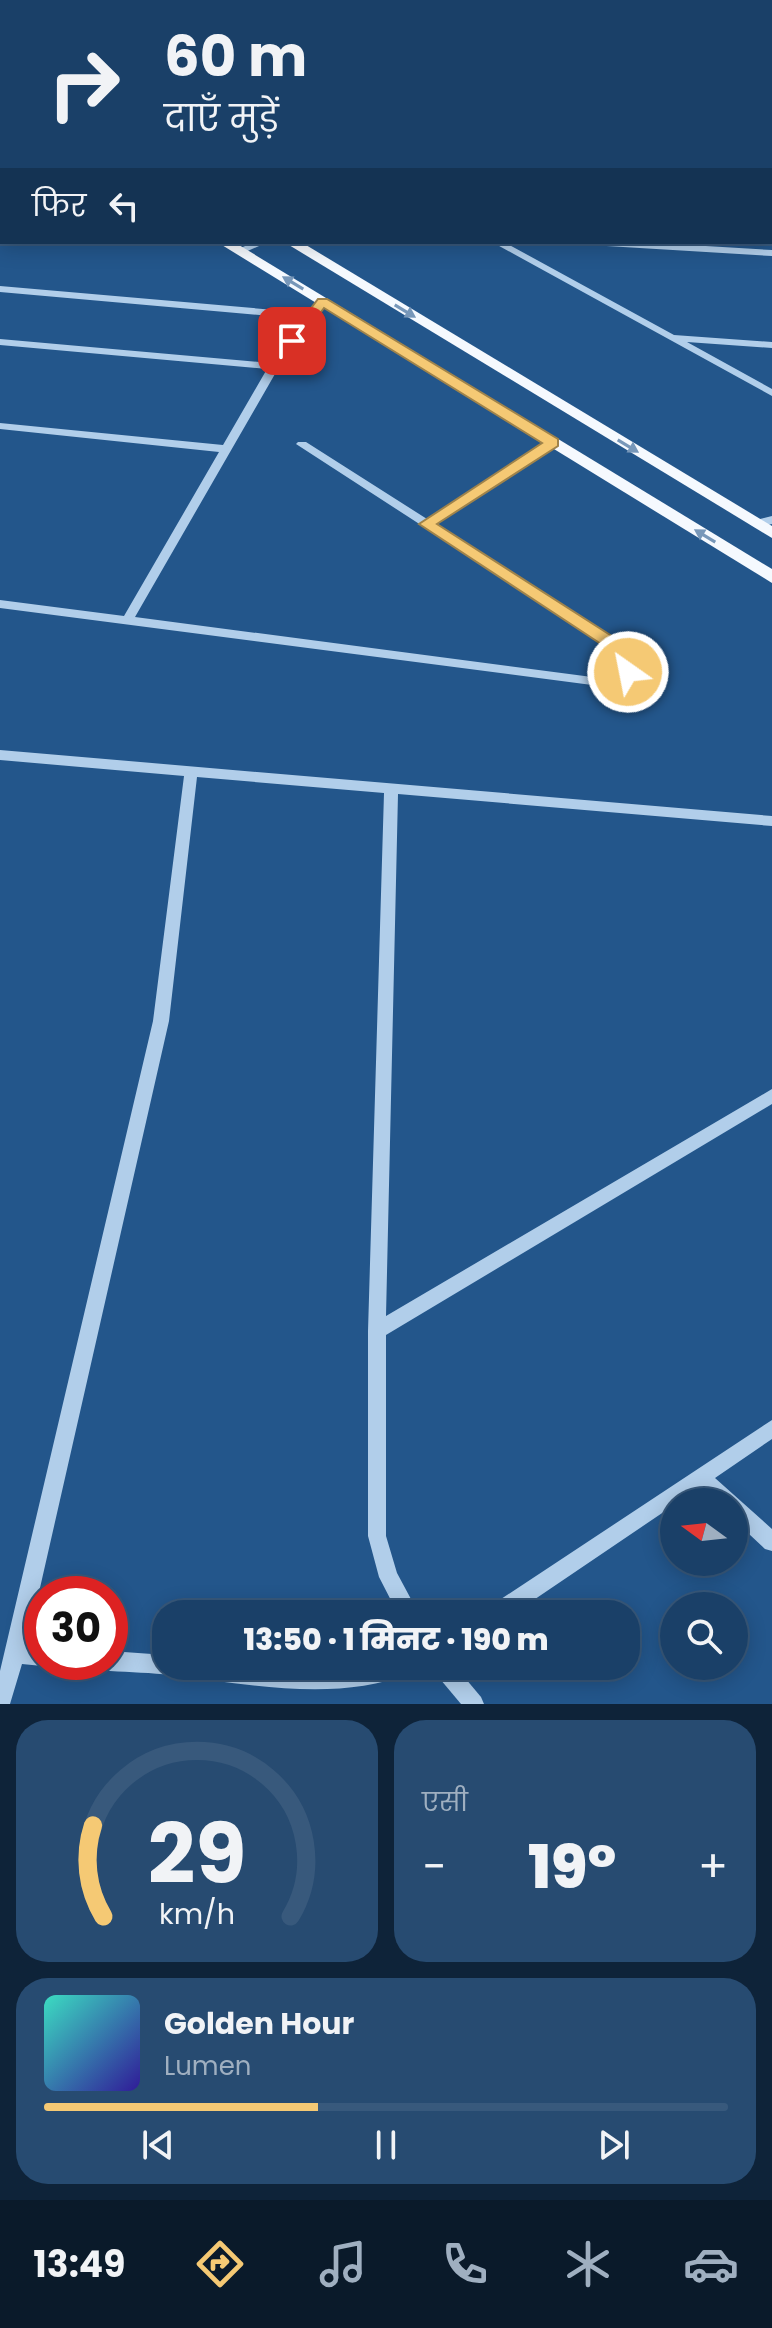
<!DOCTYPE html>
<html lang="hi">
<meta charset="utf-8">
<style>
:root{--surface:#1a4068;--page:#274b71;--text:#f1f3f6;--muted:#9fafc0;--line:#38597c;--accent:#f5c974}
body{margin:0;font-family:Poppins,"Noto Sans Devanagari",sans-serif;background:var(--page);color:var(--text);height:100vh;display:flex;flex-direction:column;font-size:30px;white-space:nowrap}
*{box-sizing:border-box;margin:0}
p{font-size:26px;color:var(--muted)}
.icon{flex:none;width:44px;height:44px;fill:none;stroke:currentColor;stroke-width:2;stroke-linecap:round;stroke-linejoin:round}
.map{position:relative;height:1704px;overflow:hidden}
.sheet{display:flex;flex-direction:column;gap:16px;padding:16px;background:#0e2339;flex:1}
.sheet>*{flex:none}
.banner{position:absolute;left:0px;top:0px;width:772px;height:244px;box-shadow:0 4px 20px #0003,0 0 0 2px var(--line);background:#1a4068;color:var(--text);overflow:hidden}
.needle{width:52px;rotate:285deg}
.buttons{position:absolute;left:660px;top:1488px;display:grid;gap:16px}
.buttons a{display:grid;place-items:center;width:88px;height:88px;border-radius:50%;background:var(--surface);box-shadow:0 4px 20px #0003,0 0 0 2px var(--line);font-size:40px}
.speed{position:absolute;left:24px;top:1576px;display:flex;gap:16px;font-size:40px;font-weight:700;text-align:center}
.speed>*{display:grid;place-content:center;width:104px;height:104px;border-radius:50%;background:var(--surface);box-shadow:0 4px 20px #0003,0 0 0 2px var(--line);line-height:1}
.speed .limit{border:12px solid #d22;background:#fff;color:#111}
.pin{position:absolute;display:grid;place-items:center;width:68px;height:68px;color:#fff;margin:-34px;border-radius:16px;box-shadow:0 4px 12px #0006}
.me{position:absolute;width:88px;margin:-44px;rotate:327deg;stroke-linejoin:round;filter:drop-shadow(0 0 6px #0008)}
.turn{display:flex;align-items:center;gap:28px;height:168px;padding:0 32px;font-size:36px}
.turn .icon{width:104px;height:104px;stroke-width:2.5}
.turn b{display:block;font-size:56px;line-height:68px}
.then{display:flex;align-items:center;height:76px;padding:0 32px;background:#0003;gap:16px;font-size:30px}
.big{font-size:60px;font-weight:800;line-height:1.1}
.sheet .card{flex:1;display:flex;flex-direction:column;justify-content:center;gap:12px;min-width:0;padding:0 28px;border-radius:32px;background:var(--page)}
.sheet .dial{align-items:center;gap:0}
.dial svg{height:208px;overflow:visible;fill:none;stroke:var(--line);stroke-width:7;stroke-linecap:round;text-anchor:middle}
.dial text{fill:var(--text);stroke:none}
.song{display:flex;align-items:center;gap:24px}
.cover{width:96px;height:96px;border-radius:12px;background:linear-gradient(135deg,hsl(170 70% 55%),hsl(250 70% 35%))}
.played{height:8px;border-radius:4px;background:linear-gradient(90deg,var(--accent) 40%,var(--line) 40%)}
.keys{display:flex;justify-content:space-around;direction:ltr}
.heat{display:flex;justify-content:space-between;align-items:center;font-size:44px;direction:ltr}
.sheet .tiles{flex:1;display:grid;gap:16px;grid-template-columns:1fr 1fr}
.card:last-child{grid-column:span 2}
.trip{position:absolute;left:152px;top:1600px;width:488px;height:80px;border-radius:32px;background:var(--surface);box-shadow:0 4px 20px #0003,0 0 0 2px var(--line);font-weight:800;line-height:80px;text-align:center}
.tab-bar{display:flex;height:128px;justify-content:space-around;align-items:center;background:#0a1a2a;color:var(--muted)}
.tab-bar .icon{width:56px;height:56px}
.tab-bar .selected{color:var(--accent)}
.tab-bar b{font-size:36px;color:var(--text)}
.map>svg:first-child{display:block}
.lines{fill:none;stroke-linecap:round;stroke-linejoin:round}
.minor{fill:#b1ceea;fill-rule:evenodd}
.major{fill:#f5f9fe;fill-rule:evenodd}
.oneway{fill:#7797b9}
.route{fill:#f5c974;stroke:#9f834b;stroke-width:2}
</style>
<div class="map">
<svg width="772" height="1704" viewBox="0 0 772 1704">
<rect width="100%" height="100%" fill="#23568b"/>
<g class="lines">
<g class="minor">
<path d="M334 0H343L333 2Z"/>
<rect x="770" y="68" width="2" height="6"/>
<rect x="770" y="123" width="2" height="6"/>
<rect x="0" y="138" width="2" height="6"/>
<rect x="770" y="188" width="2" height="6"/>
<path d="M2 214V220L0 221V215Z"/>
<path d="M254 242H268L243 253 234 251Z"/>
<path d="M492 242H504L674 335 772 342V348L687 342 772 389V396Z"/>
<path d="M585 242H639L772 250V256L590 245Z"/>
<path d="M0 286 309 313 319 299 328 301 279 367 135 617 592 677H613L622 671 621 659 609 647 296 444 298 442H306L427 519 552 440 556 441V445L435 524 617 641 633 658V675L616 686 592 685 0 608V600L124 616 219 452 0 429V423L223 445 267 369 0 345V339L271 363 304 319 0 292Z"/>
<path d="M772 516V524L756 528 750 524 752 521Z"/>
<path d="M0 750 772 816V826L398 794 386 1316 772 1089V1104L386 1335V1536L397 1573 419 1614H398L379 1577 368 1536V1331L384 793 197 777 169 1021 27 1645 42 1646V1662H49L42 1666 22 1664 10 1704H0V1671L153 1021 184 776 0 760Z"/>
<path d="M772 1420V1439L715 1478 772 1529V1551L765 1549 734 1520V1502H715L700 1488 679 1502H674V1505L513 1614H486L489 1607Z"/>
<path d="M110 1651 166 1655V1666H266L319 1669 413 1666 410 1673C337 1703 247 1684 171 1675 152 1673 130 1672 110 1671L103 1668 101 1662H110Z"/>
<path d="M432 1666H455L481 1697 484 1704H461L435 1673Z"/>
</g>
<g class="major">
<path d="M0 66 2 67V75L0 74Z"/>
<path d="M0 99 2 100V108L0 107Z"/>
<path d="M217 242H234L772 569V583Z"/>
<path d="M284 242H301L772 526V538Z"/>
</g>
</g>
<defs><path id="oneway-solid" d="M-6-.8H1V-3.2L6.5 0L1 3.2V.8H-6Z" transform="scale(2)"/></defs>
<g class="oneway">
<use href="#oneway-solid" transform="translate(293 283) rotate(-149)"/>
<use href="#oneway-solid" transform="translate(405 311) rotate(31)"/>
<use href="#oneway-solid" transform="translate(628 446) rotate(31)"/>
<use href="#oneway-solid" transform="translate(705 536) rotate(-149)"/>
</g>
<path class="route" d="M318 299H327L558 439V446L437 524 618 640 635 658 634 676H622L619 660 607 648 419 524 542 443 324 308 297 344H288L286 341Z"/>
</svg>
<div class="buttons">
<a><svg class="needle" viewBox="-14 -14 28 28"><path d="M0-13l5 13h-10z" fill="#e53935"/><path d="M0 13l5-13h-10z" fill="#9fafc0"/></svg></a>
<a><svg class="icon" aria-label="search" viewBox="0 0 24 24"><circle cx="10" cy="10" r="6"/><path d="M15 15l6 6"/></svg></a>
</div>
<div class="speed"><div class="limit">30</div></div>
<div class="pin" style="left:292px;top:341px;background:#d93025"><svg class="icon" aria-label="arrive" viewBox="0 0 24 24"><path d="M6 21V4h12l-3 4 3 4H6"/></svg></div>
<svg class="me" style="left:628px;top:672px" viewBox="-20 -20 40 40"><circle r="17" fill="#f5c974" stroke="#fff" stroke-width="3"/><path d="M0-11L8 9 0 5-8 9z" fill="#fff"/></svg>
<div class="trip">13:50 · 1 मिनट · 190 m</div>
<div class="banner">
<div class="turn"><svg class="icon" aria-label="right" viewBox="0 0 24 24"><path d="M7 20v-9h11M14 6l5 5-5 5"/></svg><div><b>60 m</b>दाएँ मुड़ें</div></div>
<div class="then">फिर<svg class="icon" aria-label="left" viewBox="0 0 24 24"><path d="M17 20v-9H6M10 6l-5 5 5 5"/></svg></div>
</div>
</div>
<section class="sheet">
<div class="tiles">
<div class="card dial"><svg viewBox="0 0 100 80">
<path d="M14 69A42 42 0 1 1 86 69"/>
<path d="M14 69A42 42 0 0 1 10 34" stroke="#f5c974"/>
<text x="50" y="56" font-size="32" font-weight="700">29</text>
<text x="50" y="72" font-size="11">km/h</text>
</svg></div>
<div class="card"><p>एसी</p>
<div class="heat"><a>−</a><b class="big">19°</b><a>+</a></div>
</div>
<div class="card">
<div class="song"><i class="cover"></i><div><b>Golden Hour</b><p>Lumen</p></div></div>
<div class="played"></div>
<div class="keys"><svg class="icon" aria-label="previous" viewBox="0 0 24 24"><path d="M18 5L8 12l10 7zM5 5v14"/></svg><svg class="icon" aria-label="pause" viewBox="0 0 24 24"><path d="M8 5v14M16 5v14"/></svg><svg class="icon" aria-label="next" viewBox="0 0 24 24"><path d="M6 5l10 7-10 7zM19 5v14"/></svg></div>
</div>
</div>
</section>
<nav class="tab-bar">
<b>13:49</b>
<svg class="icon selected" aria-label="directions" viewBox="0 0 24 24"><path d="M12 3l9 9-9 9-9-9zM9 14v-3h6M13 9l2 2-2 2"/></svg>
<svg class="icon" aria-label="music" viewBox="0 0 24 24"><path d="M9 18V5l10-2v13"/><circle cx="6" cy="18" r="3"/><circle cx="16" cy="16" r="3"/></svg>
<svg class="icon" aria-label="phone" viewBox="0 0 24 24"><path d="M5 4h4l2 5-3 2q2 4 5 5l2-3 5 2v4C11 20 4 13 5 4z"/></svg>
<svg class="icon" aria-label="climate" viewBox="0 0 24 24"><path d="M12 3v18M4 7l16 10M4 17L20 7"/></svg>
<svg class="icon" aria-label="car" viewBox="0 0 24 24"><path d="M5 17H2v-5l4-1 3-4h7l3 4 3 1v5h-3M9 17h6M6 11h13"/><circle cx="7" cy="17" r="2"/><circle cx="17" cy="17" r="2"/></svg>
</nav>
